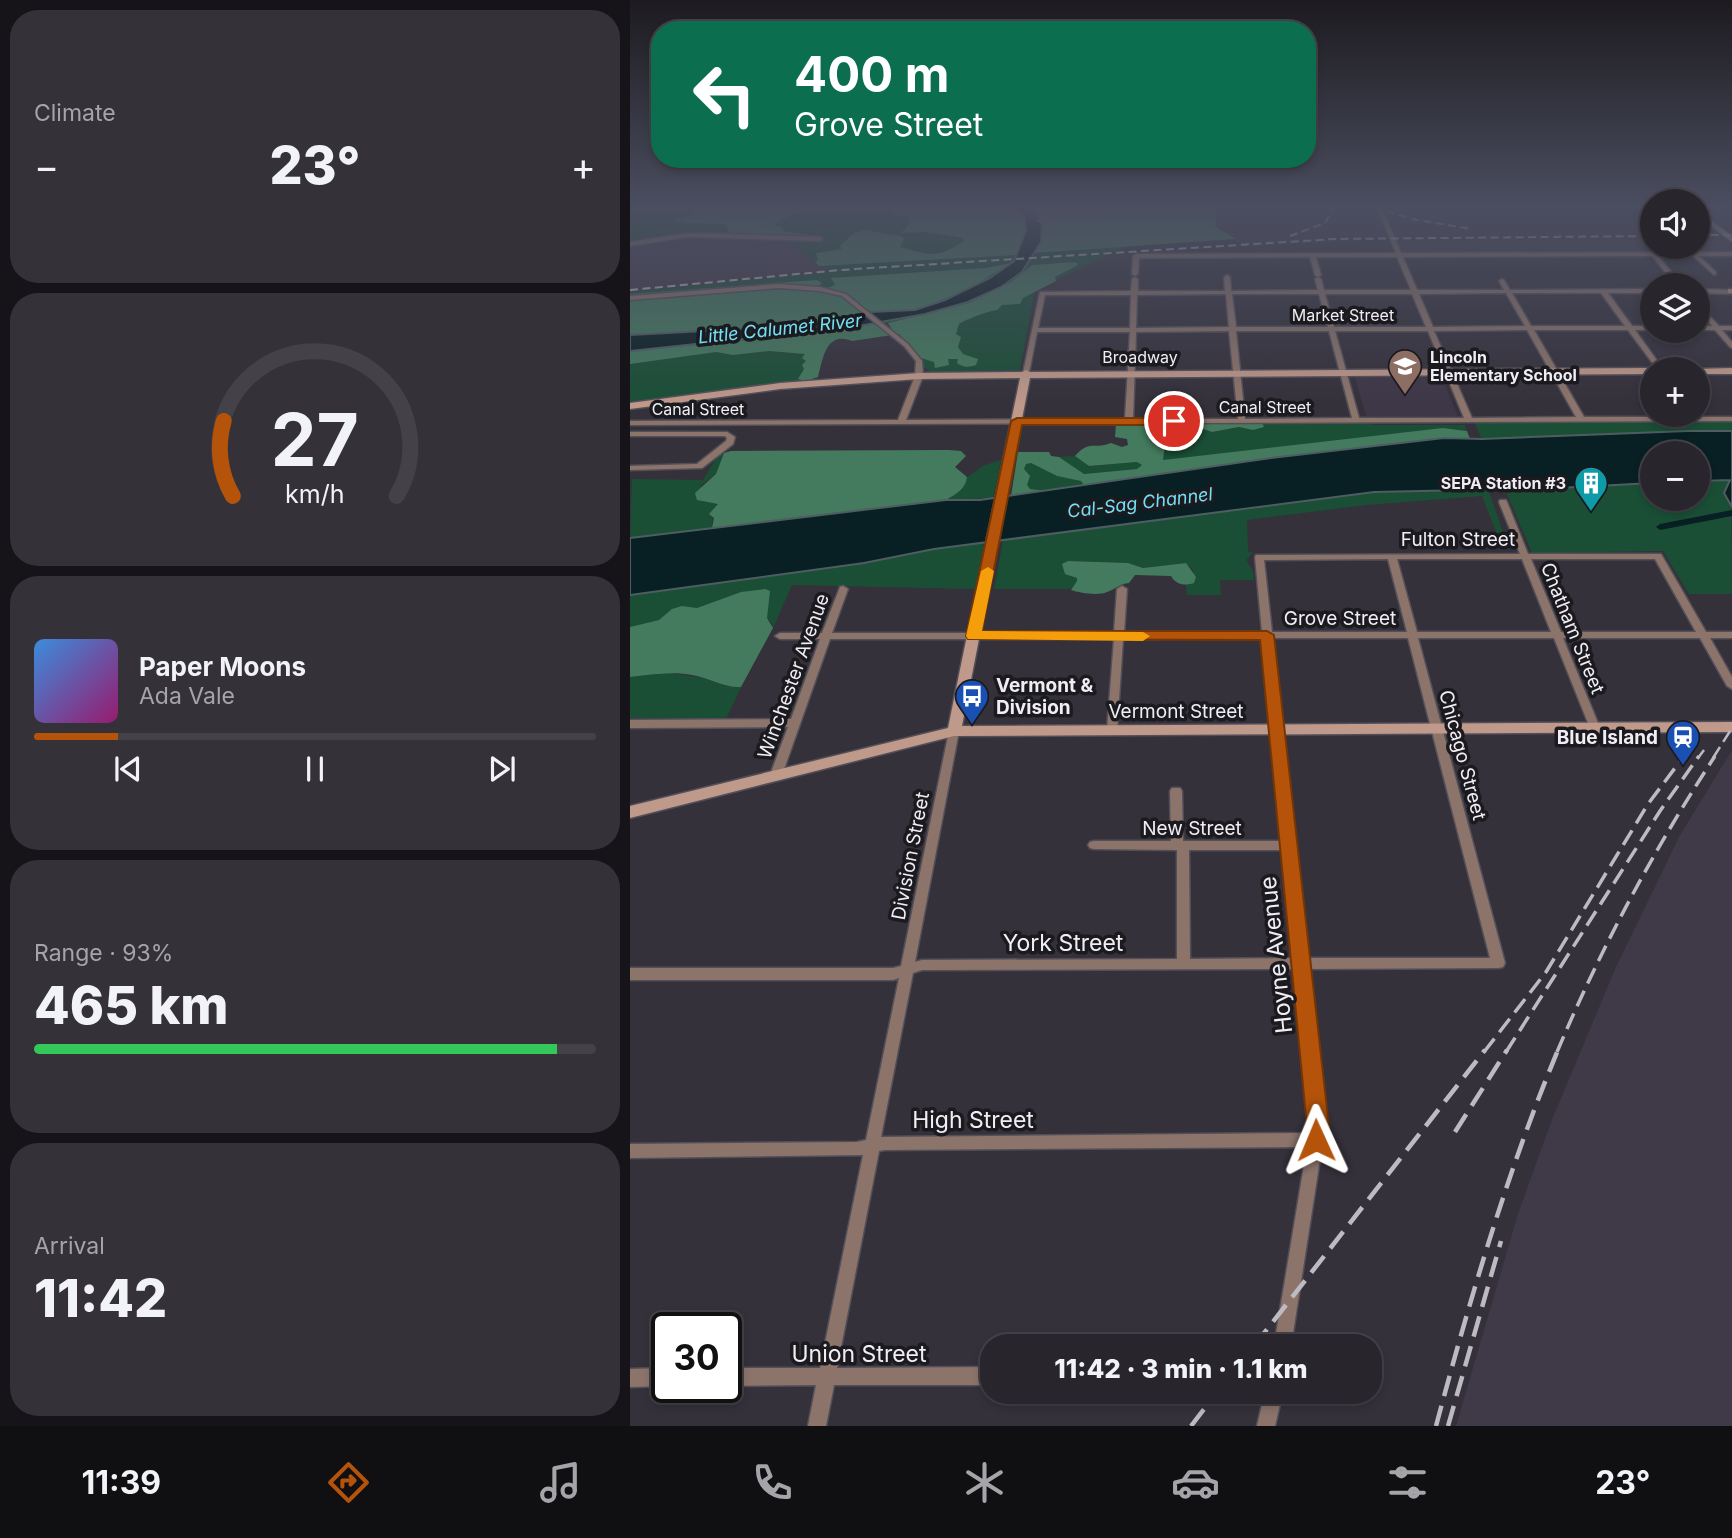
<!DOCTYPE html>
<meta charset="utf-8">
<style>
:root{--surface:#28252c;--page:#343138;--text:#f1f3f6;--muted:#a5a5a9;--line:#444248;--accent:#b45309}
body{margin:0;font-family:Inter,sans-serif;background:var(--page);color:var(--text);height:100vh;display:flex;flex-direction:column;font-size:26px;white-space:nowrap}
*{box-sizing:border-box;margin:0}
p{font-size:23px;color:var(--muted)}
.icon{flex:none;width:38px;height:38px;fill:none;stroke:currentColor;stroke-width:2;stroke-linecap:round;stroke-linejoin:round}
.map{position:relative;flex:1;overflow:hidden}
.drawer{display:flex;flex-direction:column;gap:10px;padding:10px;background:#161418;width:630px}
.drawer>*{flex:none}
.guide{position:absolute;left:21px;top:21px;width:665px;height:147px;border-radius:28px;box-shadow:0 4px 10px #0003,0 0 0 2px var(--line);background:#0b6e4f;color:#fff;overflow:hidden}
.buttons{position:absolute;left:1010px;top:189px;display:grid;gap:14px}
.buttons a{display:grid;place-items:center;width:70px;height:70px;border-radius:50%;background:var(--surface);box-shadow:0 4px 10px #0003,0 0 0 2px var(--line);font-size:35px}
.speed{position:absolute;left:21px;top:1312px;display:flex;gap:14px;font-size:35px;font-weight:700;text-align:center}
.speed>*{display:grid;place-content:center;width:91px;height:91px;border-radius:50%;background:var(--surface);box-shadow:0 4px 10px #0003,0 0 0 2px var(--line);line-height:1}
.speed .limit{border:4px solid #111;border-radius:10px;background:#fff;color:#111}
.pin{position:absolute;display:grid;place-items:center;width:60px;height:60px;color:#fff;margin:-30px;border:4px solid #fff;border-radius:50%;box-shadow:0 2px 7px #0007}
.me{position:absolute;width:77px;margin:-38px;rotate:359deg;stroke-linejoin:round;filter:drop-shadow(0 0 5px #0008)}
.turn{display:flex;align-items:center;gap:24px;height:147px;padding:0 28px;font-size:32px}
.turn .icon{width:91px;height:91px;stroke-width:2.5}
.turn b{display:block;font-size:49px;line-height:60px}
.big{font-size:52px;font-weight:800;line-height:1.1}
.drawer .widget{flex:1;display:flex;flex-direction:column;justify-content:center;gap:10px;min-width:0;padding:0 24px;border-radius:28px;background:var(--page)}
.drawer .dial{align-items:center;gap:0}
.dial svg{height:182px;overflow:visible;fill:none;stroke:var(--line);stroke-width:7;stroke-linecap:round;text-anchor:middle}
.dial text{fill:var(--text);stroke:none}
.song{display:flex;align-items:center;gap:21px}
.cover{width:84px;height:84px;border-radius:10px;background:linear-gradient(135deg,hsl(210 70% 55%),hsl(320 70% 35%))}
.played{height:7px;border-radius:4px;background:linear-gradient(90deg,var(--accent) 15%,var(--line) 15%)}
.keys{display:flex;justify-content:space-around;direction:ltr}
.heat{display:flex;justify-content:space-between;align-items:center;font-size:38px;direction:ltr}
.charge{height:10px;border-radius:5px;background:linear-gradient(90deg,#34c759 93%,var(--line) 0)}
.trip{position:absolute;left:350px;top:1334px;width:402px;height:70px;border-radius:28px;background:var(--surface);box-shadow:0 4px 10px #0003,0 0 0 2px var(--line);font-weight:800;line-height:70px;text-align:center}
.menu{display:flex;height:112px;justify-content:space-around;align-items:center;background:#100f12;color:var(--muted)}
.menu .icon{width:49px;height:49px}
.menu .active{color:var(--accent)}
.menu b{font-size:32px;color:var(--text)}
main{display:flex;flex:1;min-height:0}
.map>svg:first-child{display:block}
.built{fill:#3f3948}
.education{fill:#3e3748}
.green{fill:#1a4f36}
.forest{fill:#447b5e}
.water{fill:#081f23;stroke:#4e5d62;stroke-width:2}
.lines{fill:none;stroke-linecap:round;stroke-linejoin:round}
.stream{stroke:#4e5d62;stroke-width:2}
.canal{fill:#081f23;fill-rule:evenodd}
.street-casing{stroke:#534f59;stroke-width:3}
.secondary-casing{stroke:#534f59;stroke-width:3}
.street{fill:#8c746b;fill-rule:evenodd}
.secondary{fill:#bf998a;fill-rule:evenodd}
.rail-far3{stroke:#bdbac2;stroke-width:2;stroke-dasharray:8 4.5;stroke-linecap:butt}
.rail-far2{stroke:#bdbac2;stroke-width:2.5;stroke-dasharray:13 6;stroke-linecap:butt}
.rail-far1{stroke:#bdbac2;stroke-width:3.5;stroke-dasharray:17 8;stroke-linecap:butt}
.rail{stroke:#bdbac2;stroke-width:4.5;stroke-dasharray:21 10;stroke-linecap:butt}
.route{fill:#b45309;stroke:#753606;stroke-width:2}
.slow{fill:#f59e0b}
.labels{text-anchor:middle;stroke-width:7;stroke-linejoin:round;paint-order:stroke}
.far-street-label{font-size:16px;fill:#f0edf4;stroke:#1b1a1e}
.far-poi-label{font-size:16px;font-weight:bold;fill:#f0edf4;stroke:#1b1a1e;text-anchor:start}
.far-water-label{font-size:18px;font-style:italic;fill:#74e0f6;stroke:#1b1a1e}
.street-label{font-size:19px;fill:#f0edf4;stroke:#1b1a1e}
.poi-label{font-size:19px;font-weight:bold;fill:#f0edf4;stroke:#1b1a1e;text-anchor:start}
.near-street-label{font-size:23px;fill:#f0edf4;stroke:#1b1a1e}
</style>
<main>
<section class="drawer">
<div class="widget"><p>Climate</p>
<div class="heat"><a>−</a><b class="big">23°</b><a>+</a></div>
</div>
<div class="widget dial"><svg viewBox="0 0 100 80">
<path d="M14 69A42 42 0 1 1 86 69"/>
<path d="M14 69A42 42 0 0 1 10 36" stroke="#b45309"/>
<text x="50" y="56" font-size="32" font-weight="700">27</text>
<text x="50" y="72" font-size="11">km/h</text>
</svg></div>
<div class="widget">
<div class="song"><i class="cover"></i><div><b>Paper Moons</b><p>Ada Vale</p></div></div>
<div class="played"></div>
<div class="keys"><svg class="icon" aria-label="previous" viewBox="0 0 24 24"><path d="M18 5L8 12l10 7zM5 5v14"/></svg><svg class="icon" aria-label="pause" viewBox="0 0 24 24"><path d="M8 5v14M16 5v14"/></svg><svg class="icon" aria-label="next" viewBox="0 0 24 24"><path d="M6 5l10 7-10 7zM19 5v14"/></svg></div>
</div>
<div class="widget"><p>Range · 93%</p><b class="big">465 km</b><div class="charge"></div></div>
<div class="widget"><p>Arrival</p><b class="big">11:42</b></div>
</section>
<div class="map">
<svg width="1102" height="1426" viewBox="0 0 1102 1426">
<rect width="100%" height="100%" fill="#35313b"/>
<g class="built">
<path d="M585 205H1022V247H1068V216L1101 243 1102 252 764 253 759 239 613 247 594 230 586 227Z"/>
<path d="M1068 205H1102V233L1068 207Z"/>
<path d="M57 233 153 235 198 273 0 292V241Z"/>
<path d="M1102 750V1426H826L888 1214 921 1122 986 967 1049 837Z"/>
</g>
<path class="education" d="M811 376 828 416H736L725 377Z"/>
<g class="green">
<path d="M0 205H585L586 227 606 239 498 246 405 290 390 370 302 372 293 367 291 358 258 323 187 335 176 381 0 403V292L197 272 153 235 57 233 0 241Z"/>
<path d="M1102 421V431L852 439 844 422Z"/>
<path d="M722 422 746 425H835L837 431 827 429 533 461 536 432 543 428 552 433 570 428 582 432 609 427 623 430 632 423Z"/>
<path d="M94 453 86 474 70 486 81 501 89 504 83 509 82 528 0 538 2 479 73 480 89 454Z"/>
<path d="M445 456 459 466 507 462 513 465 507 469 454 474 429 457Z"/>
<path d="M371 460 363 498 316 500C326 494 336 489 337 477L355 465Z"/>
<path d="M401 463 427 476 452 481 454 485 416 491 399 489 396 485 400 477 394 469 396 464Z"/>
<path d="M1101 480 1102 594H1059L1033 551 902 553 875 489 1022 483V499H1068V481Z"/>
<path d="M858 489 879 549H873L852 496 736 505 617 520 618 551 623 553 616 560 623 571 624 580H590L591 595H557L556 585 563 583V570L555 563 513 568 498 563 438 561 435 573 447 578V582L441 589H364L373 540 744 492Z"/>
<path d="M354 543 345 589 162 585 143 628 141 622 111 592 67 608 52 606 43 609 29 620 0 627V595L234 563 304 549Z"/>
<path d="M41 673 73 678 96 686 111 687 96 719 0 718V677Z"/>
</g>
<g class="forest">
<path d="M70 205H216L164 214 143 224 153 228V231L182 235 177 236 100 233 95 224 54 223 42 219 62 215Z"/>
<path d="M262 205H384C405 229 393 231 386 255L189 266 185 262 188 260 186 253 212 249 210 246 224 233 234 230 271 236 274 239 270 247C299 255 307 259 334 241L333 238 296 232 271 233 280 223 279 217 263 215 264 207Z"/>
<path d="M400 205H585L586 227 606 239 404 253C414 238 414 218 400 205Z"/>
<path d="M446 262 448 265 425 277 426 281 393 298 390 304 372 305 367 310C358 311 337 319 329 324L326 334 331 337 328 347 333 354 348 359 346 365C338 367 334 368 327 363L328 359H318L319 365 305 368 304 362 291 358 269 334 222 341C196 331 193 358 188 377L176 381 168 379 174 369 172 365 176 361 172 358 175 354 139 351 103 355 86 352 0 364V351L127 339 246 323 252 329 261 328 258 323 339 303 381 282 402 265Z"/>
<path d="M382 263 333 292 285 310 240 312 168 326 0 335V299L133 289 192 290 205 285 201 278 355 268Z"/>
<path d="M187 280 192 283 187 287 0 297V294Z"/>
<path d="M632 423 634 427 623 430 609 427 582 432 570 428 552 433 543 428 537 430 533 460 813 428 837 431 840 439 814 438 641 458 454 485 451 481 427 476 401 463 396 464 394 469 400 476 397 485 400 489 416 491 381 496 388 452H419L421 456 429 457 454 474 507 469 512 465 507 462 459 466 445 456C460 439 463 450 481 443L492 447 498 445 497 439 485 437 486 424Z"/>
<path d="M319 450 331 451 336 456 325 467 337 477C336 489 326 494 316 500L82 528 84 518 79 514 88 504 67 500 65 493 86 474 94 453 101 451Z"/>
<path d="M438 561 498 563 513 568 556 563 566 577 564 583C555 586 546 585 541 576L505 575 499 583C489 584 486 589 477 592 468 596 450 593 441 590L447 581V578L435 574 432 564Z"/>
<path d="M135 589 140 591 137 618 143 628 111 687C94 688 79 678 62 675 42 671 21 675 0 677V627L29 620 42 609 52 606 67 608 111 592Z"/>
</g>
<g class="water">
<path d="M385 205H400L404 208 412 224 411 242 392 272 371 287 338 302 295 314 218 328 0 351V335L168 326 240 312 285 310 315 300 360 278 384 261 396 231 394 217Z"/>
<path d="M1058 431H1102V507L1094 493 1100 480 1068 481V453H1022V483L928 488 744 492 304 549 234 563 0 595V538L316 500H350L641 458 814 438 852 439Z"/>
</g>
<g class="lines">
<path class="stream" d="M407 221 445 218 493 205"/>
<path class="canal" d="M1102 510V516L1030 530 1026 527 1030 524Z"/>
<defs>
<g id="street">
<path d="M746 205H751L771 253 1102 252V256H1069L1086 272V274L1084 275 1063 256H1028L1052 285H1046L1022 256 773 257 787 290H874L869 281 872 279 874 280 880 290 1022 289V293H978L1002 326H1022V330H1005L1033 369H1027L998 330H904L954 417H1102V421L0 425V421L268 420 285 376 286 361 274 346 212 296 190 291 149 288 0 300V296L149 284 190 287 216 294 278 344 292 361 293 376 276 420 495 419 500 332H407L399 373 396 375 393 373 410 292 501 291 502 279 505 277 508 279V291H595L594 277 597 275 600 277 601 291 688 290 685 279 688 277 691 279 694 290H781L767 257H686L691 275 688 277 685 275 680 257 509 258 508 274 505 276 502 274 503 256 506 254 766 253ZM876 293 895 326 803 327 789 294ZM882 293H971L995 326H901ZM596 294 599 327 506 328 507 295ZM602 294H689L698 327H606ZM695 294H782L796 327H704ZM415 295H501L500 328H408ZM897 330 946 417 842 418 804 331ZM599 331 608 419H503L506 332ZM606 331H699L722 418 615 419ZM705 331H798L834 418H729Z"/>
<path d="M58 233 190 237 193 239 190 241 58 237 0 246V242Z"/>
<path d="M1068 289 1102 290V294L1068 293Z"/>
<path d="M1068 304 1089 326H1102V330H1092L1102 342V348L1100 347 1085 330H1068V326H1082L1068 309Z"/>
<path d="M0 432H97L105 437 103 444 72 468 0 470V466L67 464 96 441 97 438 95 436H0Z"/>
<path d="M870 500H876L877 502 898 554H1031L1076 632H1102V638H1080L1102 677V689L1097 686 1070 638H933L970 728 965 732 960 728 924 638H788L875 963 873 967 868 968 678 969 695 1127 661 1346H644L677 1147 255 1150 249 1151 207 1368 362 1367V1385H204L196 1426H178L186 1385 96 1386V1368H190L233 1155 0 1158V1144L227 1142 236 1140 269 978 263 980H0V968H263L271 966 319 731 324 727 329 731 285 962 292 960 547 959V850L464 849 460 848 458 845 460 842 464 841H541L540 791 542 788H550L552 791 553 841H653L633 638 493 639 487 730 482 734 477 730 484 639H200L152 775 150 778H142L140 775 158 727 0 728V720L161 719 190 639H150L145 636 150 633H192L210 587 213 586 218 589 202 633H484L487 589 492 586 497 589 494 633 632 632 625 557 626 555 890 554 869 502ZM758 559 777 632H642L634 560ZM767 559H892L921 632H787ZM901 559H1025L1066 632H931ZM642 638H778L860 958H677ZM559 850H653L664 958 560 959ZM665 969 681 1127 680 1133 251 1137 283 973 292 970Z"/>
<path d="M37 1368V1386L0 1387V1369Z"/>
<path d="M635 1391H653L645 1426H627Z"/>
</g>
<g id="secondary">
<path d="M1068 211 1102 236V242L1068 216Z"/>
<rect x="1098" y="289" width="4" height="4"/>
<path d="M1102 368V374H1068V369H1065Z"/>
<path d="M1022 369V374L400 378 332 726 1102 722V732L324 736 0 818V806L318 728 390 378 289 379 150 389 0 409V403L150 383 289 373 392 372 396 370 400 372 1022 368 1025 369Z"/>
</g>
</defs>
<use href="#street" class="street-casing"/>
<use href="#secondary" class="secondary-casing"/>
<use href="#street" class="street"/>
<use href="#secondary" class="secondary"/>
<g class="rail-far3">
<path d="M733 205 787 220 842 229"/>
<path d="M1068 235H1102"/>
<path d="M660 236 695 223 706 205"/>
<path d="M0 290 210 270 704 239 1022 236"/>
</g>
<g class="rail-far2">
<path d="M1052 758 1063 744"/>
<path d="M1068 758 1074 750"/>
<path d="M1083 758 1102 728"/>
</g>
<g class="rail-far1">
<path d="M854 1052 916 972 1018 804 1054 756"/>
<path d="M876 1052 1030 811 1069 756"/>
<path d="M927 1052C971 948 1023 851 1085 756"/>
</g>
<g class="rail">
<path d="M825 1132 877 1050"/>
<path d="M624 1346 855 1050"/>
<path d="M561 1426 588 1391"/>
<path d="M806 1426C840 1299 877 1172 928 1050"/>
<path d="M818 1426 871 1241"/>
</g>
</g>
<linearGradient id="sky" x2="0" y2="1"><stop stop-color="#1d1b20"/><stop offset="0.51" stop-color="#4b4e60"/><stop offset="1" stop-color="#4b4e60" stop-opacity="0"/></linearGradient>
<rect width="1102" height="405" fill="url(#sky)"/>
<path class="route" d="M387 418H544L550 421 544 425H392L352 631H637L644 635 699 1127 694 1148 686 1151 678 1148 675 1140 677 1127 630 640 338 639 336 636 381 421Z"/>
<path class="slow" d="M358 567 364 571 352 631 513 632 520 636 513 641 338 639 336 636 351 571Z"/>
<defs>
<symbol id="school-pin" viewBox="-11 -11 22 30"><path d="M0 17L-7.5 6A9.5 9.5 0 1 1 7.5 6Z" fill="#8d6e63" stroke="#1b1a1e"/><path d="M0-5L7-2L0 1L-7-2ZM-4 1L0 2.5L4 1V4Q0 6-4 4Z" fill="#fff"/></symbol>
<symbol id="building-pin" viewBox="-11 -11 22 30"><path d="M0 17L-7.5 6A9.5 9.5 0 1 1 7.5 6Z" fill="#0f9aa8" stroke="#1b1a1e"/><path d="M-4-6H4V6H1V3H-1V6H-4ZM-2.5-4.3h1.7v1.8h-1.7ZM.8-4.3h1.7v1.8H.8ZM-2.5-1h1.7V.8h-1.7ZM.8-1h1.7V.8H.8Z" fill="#fff"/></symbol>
<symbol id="bus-pin" viewBox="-11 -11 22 30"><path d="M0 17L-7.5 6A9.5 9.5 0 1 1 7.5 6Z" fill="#1a4fb4" stroke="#1b1a1e"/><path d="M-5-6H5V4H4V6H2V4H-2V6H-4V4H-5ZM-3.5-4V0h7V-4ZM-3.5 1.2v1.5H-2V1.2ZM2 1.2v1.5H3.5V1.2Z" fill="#fff"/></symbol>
<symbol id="station-pin" viewBox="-11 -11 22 30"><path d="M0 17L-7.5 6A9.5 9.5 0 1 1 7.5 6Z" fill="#1a4fb4" stroke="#1b1a1e"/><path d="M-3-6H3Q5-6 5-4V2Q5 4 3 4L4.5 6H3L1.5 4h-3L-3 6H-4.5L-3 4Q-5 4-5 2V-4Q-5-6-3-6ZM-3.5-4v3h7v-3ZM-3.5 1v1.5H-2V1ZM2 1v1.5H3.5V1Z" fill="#fff"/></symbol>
</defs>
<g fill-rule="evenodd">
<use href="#school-pin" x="756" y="347" width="38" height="52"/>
<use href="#building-pin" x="942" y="464" width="38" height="52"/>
<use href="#bus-pin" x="323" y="677" width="38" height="52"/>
<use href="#station-pin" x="1034" y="718" width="38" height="52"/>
</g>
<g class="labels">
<g class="far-street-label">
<text x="713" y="321">Market Street</text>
<text x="510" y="363">Broadway</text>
<text x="635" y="413">Canal Street</text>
<text x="68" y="415">Canal Street</text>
</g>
<g class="far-poi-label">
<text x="800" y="363">Lincoln<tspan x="800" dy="18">Elementary School</tspan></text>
<text x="936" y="489" text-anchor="end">SEPA Station #3</text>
</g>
<g class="far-water-label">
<text transform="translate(150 329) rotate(-6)" y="6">Little Calumet River</text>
<text transform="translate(510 503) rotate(-7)" y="6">Cal-Sag Channel</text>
</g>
<g class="street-label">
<text x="828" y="546">Fulton Street</text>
<text x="710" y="625">Grove Street</text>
<text transform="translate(943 628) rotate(68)" y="7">Chatham Street</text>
<text transform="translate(163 676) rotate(-70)" y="7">Winchester Avenue</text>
<text x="546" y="718">Vermont Street</text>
<text transform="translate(833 755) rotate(75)" y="7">Chicago Street</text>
<text x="562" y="835">New Street</text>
<text transform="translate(280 856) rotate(-79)" y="7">Division Street</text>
</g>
<g class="poi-label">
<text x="366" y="692">Vermont &amp;<tspan x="366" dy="22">Division</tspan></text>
<text x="1028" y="744" text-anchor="end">Blue Island</text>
</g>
<g class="near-street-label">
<text x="433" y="951">York Street</text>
<text transform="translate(646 955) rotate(-96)" y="8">Hoyne Avenue</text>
<text x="343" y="1128">High Street</text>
<text x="229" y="1362">Union Street</text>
</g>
</g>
</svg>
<div class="buttons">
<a><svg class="icon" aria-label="sound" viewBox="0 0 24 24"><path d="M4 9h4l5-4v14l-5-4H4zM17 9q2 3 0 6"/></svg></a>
<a><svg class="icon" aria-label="layers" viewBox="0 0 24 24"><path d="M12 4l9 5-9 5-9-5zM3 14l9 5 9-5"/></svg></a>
<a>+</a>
<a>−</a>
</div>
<div class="speed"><div class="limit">30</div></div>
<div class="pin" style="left:544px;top:421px;background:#d93025"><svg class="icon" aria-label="arrive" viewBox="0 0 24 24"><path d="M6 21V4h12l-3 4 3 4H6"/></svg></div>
<svg class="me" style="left:686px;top:1140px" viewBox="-20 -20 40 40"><path d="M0-17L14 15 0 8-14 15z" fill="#b45309" stroke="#fff" stroke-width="4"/></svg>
<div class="trip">11:42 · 3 min · 1.1 km</div>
<div class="guide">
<div class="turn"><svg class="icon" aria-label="left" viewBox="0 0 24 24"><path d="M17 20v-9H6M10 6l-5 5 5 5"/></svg><div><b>400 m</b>Grove Street</div></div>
</div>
</div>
</main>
<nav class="menu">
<b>11:39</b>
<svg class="icon active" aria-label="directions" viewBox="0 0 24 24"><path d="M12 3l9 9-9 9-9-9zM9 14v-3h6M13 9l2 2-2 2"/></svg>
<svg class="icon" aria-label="music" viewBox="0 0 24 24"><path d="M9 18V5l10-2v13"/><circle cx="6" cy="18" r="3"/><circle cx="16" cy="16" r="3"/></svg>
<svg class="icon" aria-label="phone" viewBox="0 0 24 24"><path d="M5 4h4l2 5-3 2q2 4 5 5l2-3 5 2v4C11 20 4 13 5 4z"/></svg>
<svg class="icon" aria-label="climate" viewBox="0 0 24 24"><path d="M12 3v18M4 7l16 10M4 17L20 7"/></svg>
<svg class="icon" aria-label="car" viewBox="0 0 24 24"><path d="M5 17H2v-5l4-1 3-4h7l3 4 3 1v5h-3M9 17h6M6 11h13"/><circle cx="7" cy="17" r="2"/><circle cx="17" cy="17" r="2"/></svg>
<svg class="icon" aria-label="filters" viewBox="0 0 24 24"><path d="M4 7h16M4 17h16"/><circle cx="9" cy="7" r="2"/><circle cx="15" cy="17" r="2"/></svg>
<b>23°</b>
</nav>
